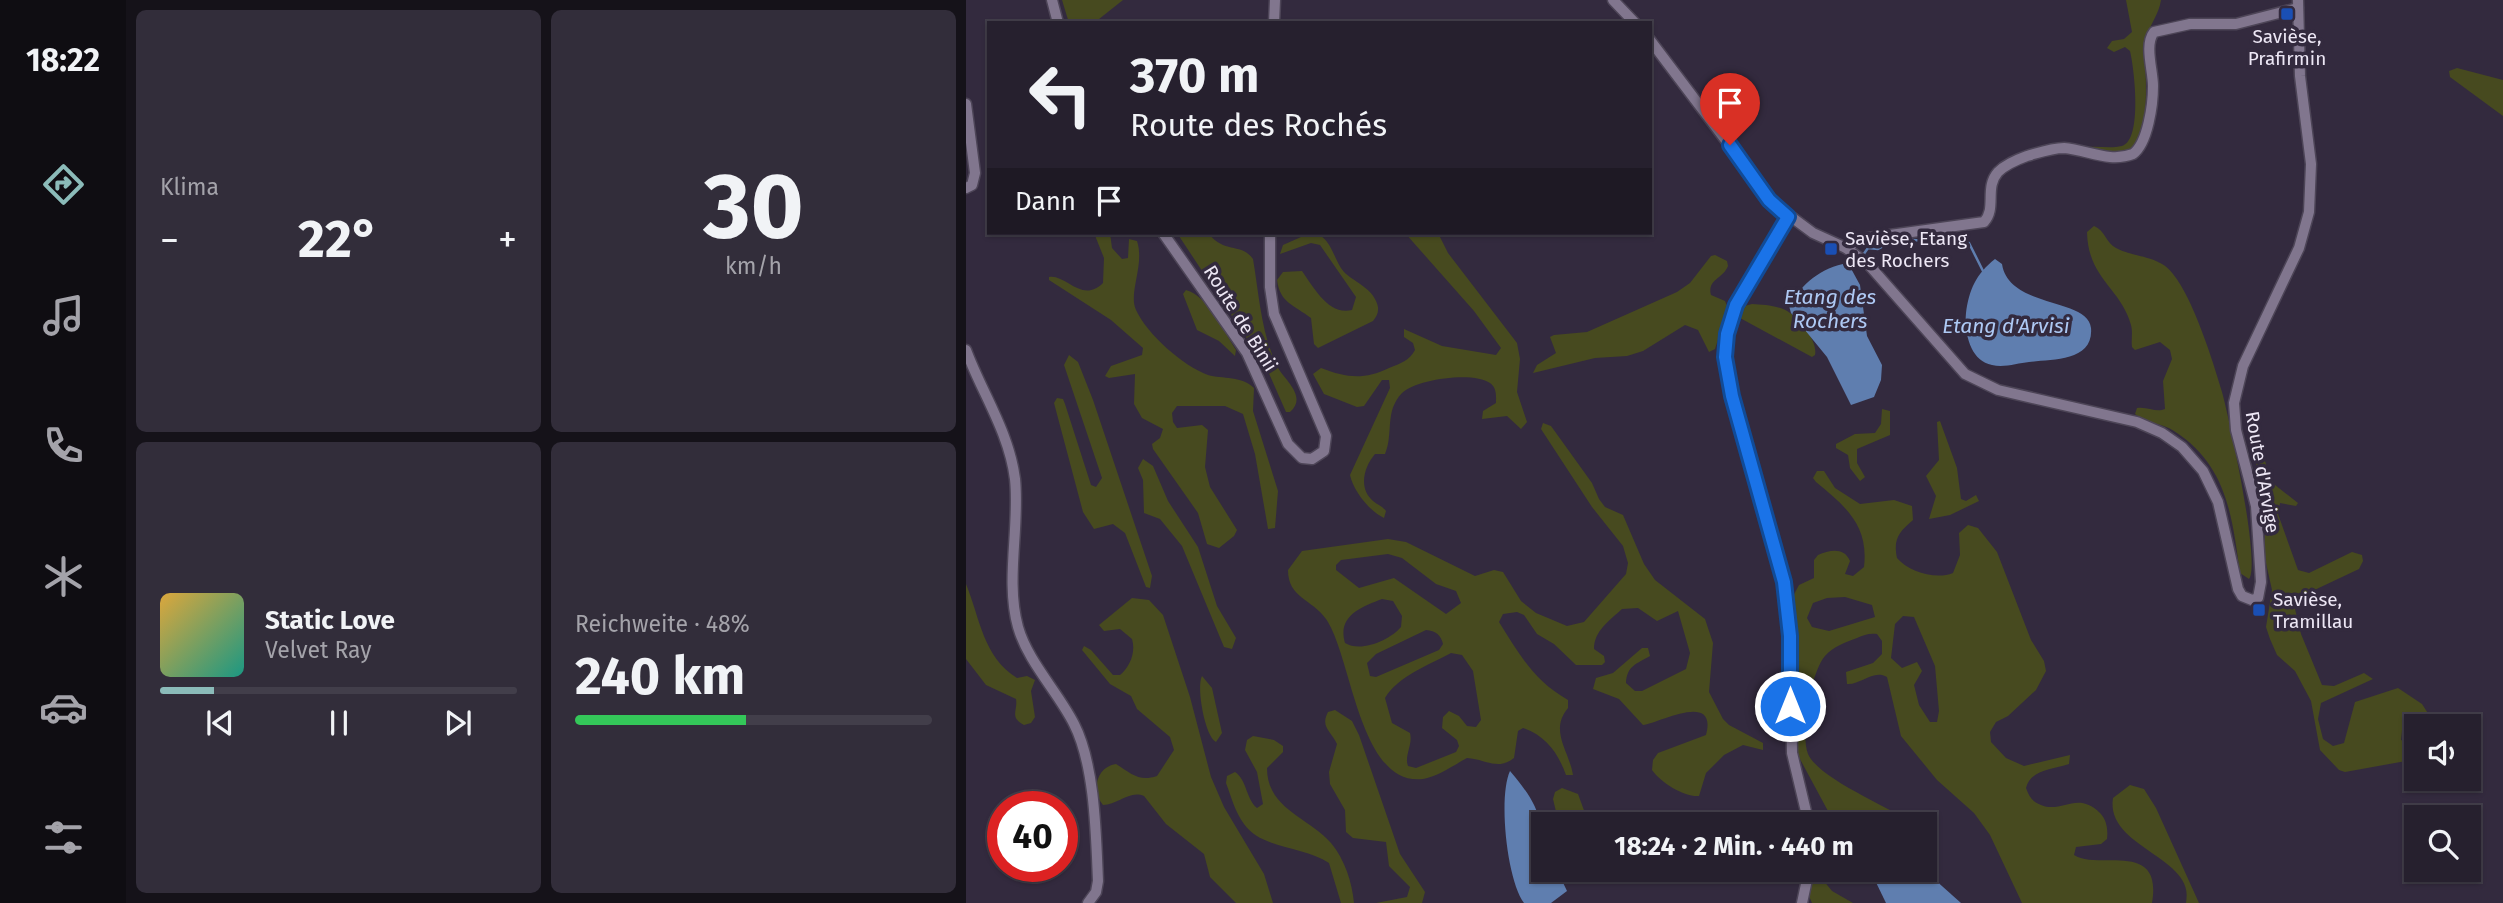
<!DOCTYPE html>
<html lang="de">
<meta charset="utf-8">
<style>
:root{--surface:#26202e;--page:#322d3a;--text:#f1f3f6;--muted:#a4a3aa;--line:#423e4a;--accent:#8bbbb9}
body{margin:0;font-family:"Fira Sans",sans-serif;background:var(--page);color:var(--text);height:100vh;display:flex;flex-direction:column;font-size:26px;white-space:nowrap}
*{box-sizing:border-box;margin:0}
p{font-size:23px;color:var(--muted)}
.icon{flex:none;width:38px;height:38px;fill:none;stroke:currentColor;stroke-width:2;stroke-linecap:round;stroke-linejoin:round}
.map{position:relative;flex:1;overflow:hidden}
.drawer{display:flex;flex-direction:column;gap:10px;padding:10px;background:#151219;width:840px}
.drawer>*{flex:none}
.top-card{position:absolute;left:21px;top:21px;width:665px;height:214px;border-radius:0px;box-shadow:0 2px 5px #0004,0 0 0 2px var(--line);background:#26202e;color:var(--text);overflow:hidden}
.controls{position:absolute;left:1438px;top:714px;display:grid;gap:14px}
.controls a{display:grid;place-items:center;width:77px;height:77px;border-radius:0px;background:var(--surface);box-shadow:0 2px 5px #0004,0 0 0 2px var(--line);font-size:35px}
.speed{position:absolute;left:21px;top:791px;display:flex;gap:14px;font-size:35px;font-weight:700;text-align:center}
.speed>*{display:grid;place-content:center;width:91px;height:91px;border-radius:50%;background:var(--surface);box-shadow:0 2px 5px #0004,0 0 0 2px var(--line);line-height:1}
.speed .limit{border:10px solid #d22;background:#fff;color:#111}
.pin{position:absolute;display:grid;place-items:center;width:60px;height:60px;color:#fff;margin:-72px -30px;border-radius:50% 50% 50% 0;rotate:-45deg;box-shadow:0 0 7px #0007}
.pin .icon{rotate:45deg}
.me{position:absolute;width:77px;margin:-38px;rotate:0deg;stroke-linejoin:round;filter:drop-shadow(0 0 5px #0008)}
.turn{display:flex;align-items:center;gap:24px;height:147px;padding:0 28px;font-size:32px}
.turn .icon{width:91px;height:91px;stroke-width:2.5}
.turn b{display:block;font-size:49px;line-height:60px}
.then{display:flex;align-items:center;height:66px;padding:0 28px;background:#0003;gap:14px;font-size:26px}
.big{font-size:52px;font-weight:700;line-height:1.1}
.drawer .card{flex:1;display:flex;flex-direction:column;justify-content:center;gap:10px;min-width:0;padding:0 24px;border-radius:10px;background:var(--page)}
.drawer .dial{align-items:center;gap:0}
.dial b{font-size:91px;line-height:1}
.song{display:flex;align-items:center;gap:21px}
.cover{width:84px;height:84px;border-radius:10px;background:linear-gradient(135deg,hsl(40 70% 55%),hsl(170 70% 35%))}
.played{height:7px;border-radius:4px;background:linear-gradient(90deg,var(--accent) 15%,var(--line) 15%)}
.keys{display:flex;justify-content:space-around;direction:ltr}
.heat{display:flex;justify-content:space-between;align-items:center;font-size:38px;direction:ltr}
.charge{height:10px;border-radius:5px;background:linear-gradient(90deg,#34c759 48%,var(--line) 0)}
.drawer .tiles{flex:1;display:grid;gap:10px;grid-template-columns:repeat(2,1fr)}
.trip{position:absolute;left:565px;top:812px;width:406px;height:70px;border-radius:0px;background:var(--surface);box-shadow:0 2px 5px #0004,0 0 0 2px var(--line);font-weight:700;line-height:70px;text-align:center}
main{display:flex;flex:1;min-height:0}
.menu{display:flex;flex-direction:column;width:126px;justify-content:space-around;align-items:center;background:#0f0d12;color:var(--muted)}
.menu .icon{width:49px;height:49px}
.menu .on{color:var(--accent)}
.menu b{font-size:32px;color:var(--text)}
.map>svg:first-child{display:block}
.green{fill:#474a1f;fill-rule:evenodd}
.water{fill:#5f7eaf}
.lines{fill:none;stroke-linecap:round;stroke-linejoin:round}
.stream{stroke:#5f7eaf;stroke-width:2.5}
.tertiary-casing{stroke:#4d4557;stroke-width:13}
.tertiary{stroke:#81768e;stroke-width:10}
.route-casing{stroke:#114b97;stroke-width:18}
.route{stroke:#1a73e8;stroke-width:12}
.transit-dot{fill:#1a4fb4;stroke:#332a3e;stroke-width:2.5}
.labels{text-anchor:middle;stroke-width:7;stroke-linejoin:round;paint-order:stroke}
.poi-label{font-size:19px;fill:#ede7f5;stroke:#332a3e;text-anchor:start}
.street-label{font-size:19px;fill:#ede7f5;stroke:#332a3e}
.water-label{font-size:21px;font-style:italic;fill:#aec9f4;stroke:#332a3e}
</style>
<main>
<nav class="menu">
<b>18:22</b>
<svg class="icon on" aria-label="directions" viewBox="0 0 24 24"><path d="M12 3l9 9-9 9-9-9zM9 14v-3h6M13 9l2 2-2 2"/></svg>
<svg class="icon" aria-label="music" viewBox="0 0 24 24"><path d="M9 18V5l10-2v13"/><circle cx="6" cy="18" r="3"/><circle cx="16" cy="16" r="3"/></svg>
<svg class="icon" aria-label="phone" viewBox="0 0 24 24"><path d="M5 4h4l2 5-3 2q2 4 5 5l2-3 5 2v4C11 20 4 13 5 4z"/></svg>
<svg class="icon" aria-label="climate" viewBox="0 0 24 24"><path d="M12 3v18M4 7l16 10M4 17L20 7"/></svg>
<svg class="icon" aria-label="car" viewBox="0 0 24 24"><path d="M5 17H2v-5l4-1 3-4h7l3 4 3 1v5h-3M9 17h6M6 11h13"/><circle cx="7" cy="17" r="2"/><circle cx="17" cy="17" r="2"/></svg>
<svg class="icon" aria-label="filters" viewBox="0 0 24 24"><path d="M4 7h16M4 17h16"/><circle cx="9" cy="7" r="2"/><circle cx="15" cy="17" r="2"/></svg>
</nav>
<section class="drawer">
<div class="tiles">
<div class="card"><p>Klima</p>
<div class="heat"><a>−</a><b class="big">22°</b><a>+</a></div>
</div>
<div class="card dial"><b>30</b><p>km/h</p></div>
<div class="card">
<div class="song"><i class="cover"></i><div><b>Static Love</b><p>Velvet Ray</p></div></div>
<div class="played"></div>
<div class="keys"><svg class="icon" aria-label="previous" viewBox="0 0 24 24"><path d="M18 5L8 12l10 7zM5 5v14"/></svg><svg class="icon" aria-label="pause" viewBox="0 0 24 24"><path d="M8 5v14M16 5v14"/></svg><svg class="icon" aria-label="next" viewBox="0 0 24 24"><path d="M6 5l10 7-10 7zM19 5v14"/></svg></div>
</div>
<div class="card"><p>Reichweite · 48%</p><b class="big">240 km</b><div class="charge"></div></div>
</div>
</section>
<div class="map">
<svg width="1537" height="903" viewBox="0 0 1537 903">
<rect width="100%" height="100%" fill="#332a3e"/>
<g class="green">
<path d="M96 0H157L128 23H103Z"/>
<path d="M1160 0H1195C1193 15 1182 27 1180 40 1176 67 1192 148 1154 154 1143 156 1128 150 1117 148 1129 145 1143 149 1156 146 1177 140 1168 67 1164 51L1159 47 1148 52 1141 48 1146 41 1158 39 1166 32Z"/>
<path d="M1491 68 1537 80V116L1484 77 1483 71Z"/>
<path d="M1128 226C1139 230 1140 243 1150 248 1169 258 1193 255 1207 274 1227 298 1247 361 1256 392 1263 417 1295 564 1283 579L1274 573C1266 516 1261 465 1208 431 1196 423 1179 423 1169 414L1171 408C1181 406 1190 413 1199 409L1197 381 1206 359 1204 350 1194 342 1169 350 1166 347C1165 339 1167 333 1165 325 1155 288 1122 279 1121 232Z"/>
<path d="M128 233H144L146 248 156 259 162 258 163 239 171 241C179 265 162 293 170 310 181 334 217 366 242 375 256 379 277 376 288 388L287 411 312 491 309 528 302 529 301 523 289 454 277 414 259 406H211L206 413 207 422 211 428 236 425 242 430 239 467 244 487 271 530 268 536 253 548 241 544 232 513 187 449 186 444 194 438 197 429 176 418 168 404 169 374 143 378 139 376 145 366 176 355 177 348 145 320 83 280V277C100 274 116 304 137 283L138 258Z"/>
<path d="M211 233H242C260 255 275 242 287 259 293 294 295 333 311 366 318 380 342 396 324 412H320L301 369Z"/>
<path d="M344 233C366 234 366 258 378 272 387 281 405 288 410 301 414 309 412 315 407 321L352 348 348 344 345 318C328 305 314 303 311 280L317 272 336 271C348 288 363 316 386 310L390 297 354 245 345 243 314 254 317 245Z"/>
<path d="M439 233H472L482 253 551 343 554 359 551 392 561 422 555 429 541 416 516 419 517 411 530 403C530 396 531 388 524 383 508 371 450 379 436 393 418 412 428 433 419 454H409C398 467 392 488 407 501 412 505 416 506 420 511L418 518C403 511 387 490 384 475L424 388 423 380H416L398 406 391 407 358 394 347 374 355 368C381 378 398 380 423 368 435 363 443 361 449 350L447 343 438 337V329L476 346 530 355 535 348 508 311Z"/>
<path d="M749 255 761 261 762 266C757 279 741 279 745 295L759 301 762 308 749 349 743 352 732 330 719 325 677 351 661 356 629 358 567 373 571 365 590 353 584 337 588 335 621 332 711 292 724 283 745 256Z"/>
<path d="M220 290C242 296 258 331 270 350L269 356 253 341 231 330 217 294Z"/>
<path d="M786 304C798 305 813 305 824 313 835 320 852 342 849 355L846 357 774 318 775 307Z"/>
<path d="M103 355 112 362 127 400 186 576 184 588 180 587 159 533 147 524 128 529 117 512 88 403 91 398 97 399 99 404 125 485 130 487 136 478 98 365Z"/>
<path d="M916 409 924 411V435L891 449V463L899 477 894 481 884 468 882 455 870 448V444L889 434 909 433 915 424Z"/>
<path d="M974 421 991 468 995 499 1000 501 1010 495 1013 501 984 515 963 519 970 496 960 476 973 460 971 422Z"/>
<path d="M577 423 585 426 626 483 633 499 639 507 657 515 678 564 689 580 739 619 747 643 743 692 757 719 763 725 797 743V750L777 745 758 755 740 773 733 796C718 797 695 783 686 770L687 760 692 753 740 735C752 690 691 724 677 725L653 699 627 689 630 678 647 673 676 648H682L684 656C670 664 661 666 660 683L669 691H676L720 669 724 653 712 611 691 621 672 608 656 609C643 621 628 631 628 649L638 656 639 662 636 665H610L588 644 571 634 558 615 551 612 537 614 533 622C554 655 567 680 602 700V708C583 731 603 750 607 775H600C592 753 580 736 557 728L552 731 548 758C532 771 519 759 501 758 488 765 471 777 457 779 393 787 386 656 360 619 346 599 322 598 322 570L336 551 422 539 440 542 509 576 528 570 537 572 555 601 570 613 601 626 618 622 660 574 662 563 657 546 626 507 575 429ZM422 554 436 558 470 584 490 591 495 603 480 614 428 578 393 588 370 570V565L375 560ZM416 599 427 601 436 616 435 627C424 640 395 653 379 643 371 616 395 607 416 599ZM460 630C470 631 475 635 477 644L473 650 410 677 404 676 401 663 410 654ZM485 653 496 655 507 671 515 720 510 727 501 726 493 716 483 711 477 717 476 728 491 740 493 746 490 752 450 768 442 766C438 756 447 745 444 733L426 723 419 698C432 676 463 665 485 653Z"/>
<path d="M1281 424 1287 425 1304 476 1309 485 1332 503 1330 506 1314 503 1312 514 1332 570 1343 573 1386 552 1396 555 1397 561 1393 569 1340 594 1329 609 1335 634 1356 685 1368 686 1398 673 1407 679 1355 703 1352 719 1357 739 1367 746 1378 743 1389 702 1432 688 1456 704 1465 718 1462 726 1446 718 1437 721 1435 740 1451 747V759L1379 772 1373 770 1354 750 1345 701 1329 671 1311 655 1304 639 1300 627 1306 590 1298 554 1300 509Z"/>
<path d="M177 459 187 466 202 501 232 547 251 606 270 638 266 649 258 647 216 546 194 519 178 513 177 480 172 468Z"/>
<path d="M851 471H858L869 488 894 504 928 500 946 506 947 520C933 532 927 539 931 558 943 572 970 580 987 573L994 555 993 533 1002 525 1012 528 1031 552 1065 640 1078 661 1080 671 1070 690 1042 716 1030 722 1024 732 1025 742 1040 758 1058 766 1104 755 1103 764C1086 770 1065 769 1060 788 1063 796 1066 802 1075 805 1096 814 1111 790 1134 813 1141 820 1142 830 1141 839L1135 844 1110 847 1108 855C1132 871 1197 839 1186 903H1056L1024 835 1008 813 971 780 935 736 921 677C907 669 895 685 881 684L880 672 907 663 916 654V641L911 634C903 633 898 635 891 638 878 643 868 646 859 656 845 672 834 734 842 754 853 779 925 808 949 824H869L828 748 827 709 832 645 825 600 833 585 848 578V560L852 555C864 550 878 547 884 561L879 574 887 576 898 567C903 525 879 506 850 482L847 478ZM879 597 906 605 909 617 863 631 846 627 841 618 847 603 861 598ZM937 616 948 617 969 666 973 711 971 722H964L953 705 948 685 956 671 951 662 936 668 925 658 929 624Z"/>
<path d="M0 584C14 618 17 657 51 678L61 676 69 680 65 691 69 717 65 723 58 725C43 717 52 711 50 699L20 685 0 659Z"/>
<path d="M166 598 183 600 197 615 224 697 245 777 258 807 298 874 307 903H270L244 877 238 854 200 824 178 796C163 790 152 805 137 805 125 791 130 767 150 764 166 774 173 782 191 776L208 750 204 737 171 709 165 696 144 684 116 650 118 646 125 650 147 675H154C164 667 170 652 166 639L154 629 138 631 133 625Z"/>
<path d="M236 676 246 688 256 733 250 742C239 737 230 687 236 676Z"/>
<path d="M369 710 386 721 393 735 434 854 459 892 456 903H410L441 897 444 887 423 866 420 842 387 838 380 832 379 810 364 784 363 772 371 744C365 731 354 727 362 712Z"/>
<path d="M287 736 308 740 317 746V752L301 768C301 809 342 817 365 843 379 860 386 882 388 903H375L363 863C338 846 295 849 278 824 269 812 265 796 260 783L261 776 269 772C281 780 280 799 291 808L297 804 291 772 279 750 281 740Z"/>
<path d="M1164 785 1178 789 1190 808 1233 903H1220C1231 857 1139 848 1147 798Z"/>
<path d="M596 788 612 794 623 824H593L587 799 589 792Z"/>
<path d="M846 870H856L853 875 866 891 887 903H846L843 896Z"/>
</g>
<g class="water">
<path d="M1029 259 1036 264C1043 309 1122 297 1125 328 1128 362 1085 359 1063 362 1052 363 1038 368 1026 365 1004 361 998 332 1000 313 1003 290 1010 274 1029 259Z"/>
<path d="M882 263 894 285 901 336 916 365 915 380 908 397 885 405 861 357 825 313 823 306C837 283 854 268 882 263Z"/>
<path d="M544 771C575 807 578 823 578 870H591L601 891 585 903H558C541 880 532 797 544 771Z"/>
<path d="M904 870H958L995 903H920Z"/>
</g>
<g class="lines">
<g class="stream">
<path d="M897 255 902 248 912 249 923 243 930 245 946 240 1003 243 1017 271"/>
<path d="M885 268 892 260"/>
</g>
<defs>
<g id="tertiary">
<path d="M86 0 92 23"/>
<path d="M647 0 669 23"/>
<path d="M308 23 309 0"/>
<path d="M684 40 808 204 847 233 880 248 903 265 999 374 1032 390 1171 422 1196 433 1216 447 1237 471 1252 502 1272 589 1276 596 1286 600 1292 598 1295 582 1290 506 1270 430 1268 403 1277 366 1333 248 1343 212 1345 164 1334 76 1332 0"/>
<path d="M0 104 9 173 6 185 0 188"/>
<path d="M822 217 770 305 761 333 759 357 766 396 818 582 824 636 826 753 843 824"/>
<path d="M197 233 281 353 322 444 336 458 346 459 358 451 360 436 308 314 304 287V233"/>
<path d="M880 248 895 239 1018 222C1031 208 1018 188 1032 172 1040 164 1050 160 1061 156 1072 153 1085 148 1098 148 1122 150 1143 163 1167 154 1182 143 1187 104 1187 86 1187 70 1178 45 1188 32L1224 24H1270L1332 8"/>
<path d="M0 350C16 393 43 432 49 479 54 527 39 580 52 627 62 662 92 692 108 724 129 765 130 835 132 881L130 892 122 903"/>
<path d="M836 903 843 870"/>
</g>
</defs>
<use href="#tertiary" class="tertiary-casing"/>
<use href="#tertiary" class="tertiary"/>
</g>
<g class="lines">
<defs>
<path id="route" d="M764 145 803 200 822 217 770 305 761 334 759 357 766 396 818 582 824 636V706"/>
</defs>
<use href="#route" class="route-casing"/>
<use href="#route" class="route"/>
</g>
<g class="transit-dot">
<rect x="1314" y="7" width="14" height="14" rx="3.5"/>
<rect x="858" y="242" width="14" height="14" rx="3.5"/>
<rect x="1286" y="603" width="14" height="14" rx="3.5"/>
</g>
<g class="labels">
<g class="poi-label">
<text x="1321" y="43" text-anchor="middle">Savièse,<tspan x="1321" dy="22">Prafirmin</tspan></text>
<text x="879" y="245">Savièse, Etang<tspan x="879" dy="22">des Rochers</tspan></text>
<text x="1307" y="606">Savièse,<tspan x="1307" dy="22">Tramillau</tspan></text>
</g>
<g class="street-label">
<text transform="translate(275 318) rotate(58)" y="7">Route de Binii</text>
<text transform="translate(1297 472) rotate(80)" y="7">Route d'Arvige</text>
</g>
<g class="water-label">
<text x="864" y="304">Etang des<tspan x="864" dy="24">Rochers</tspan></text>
<text x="1040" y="333">Etang d'Arvisi</text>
</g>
</g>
</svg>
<div class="controls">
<a><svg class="icon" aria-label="sound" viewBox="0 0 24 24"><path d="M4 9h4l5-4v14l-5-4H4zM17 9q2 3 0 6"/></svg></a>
<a><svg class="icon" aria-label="search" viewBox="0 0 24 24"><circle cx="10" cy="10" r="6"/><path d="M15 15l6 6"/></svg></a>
</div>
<div class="speed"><div class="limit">40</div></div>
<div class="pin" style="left:764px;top:145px;background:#d93025"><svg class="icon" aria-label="arrive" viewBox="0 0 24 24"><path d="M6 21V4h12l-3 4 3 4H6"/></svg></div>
<svg class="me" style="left:824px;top:706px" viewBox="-20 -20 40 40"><circle r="17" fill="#1a73e8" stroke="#fff" stroke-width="3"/><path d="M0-11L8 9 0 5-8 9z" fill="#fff"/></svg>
<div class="trip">18:24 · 2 Min. · 440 m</div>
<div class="top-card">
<div class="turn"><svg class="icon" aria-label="left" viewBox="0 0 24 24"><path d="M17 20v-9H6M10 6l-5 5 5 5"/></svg><div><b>370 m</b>Route des Rochés</div></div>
<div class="then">Dann<svg class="icon" aria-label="arrive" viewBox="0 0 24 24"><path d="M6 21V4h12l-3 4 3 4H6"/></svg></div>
</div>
</div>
</main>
